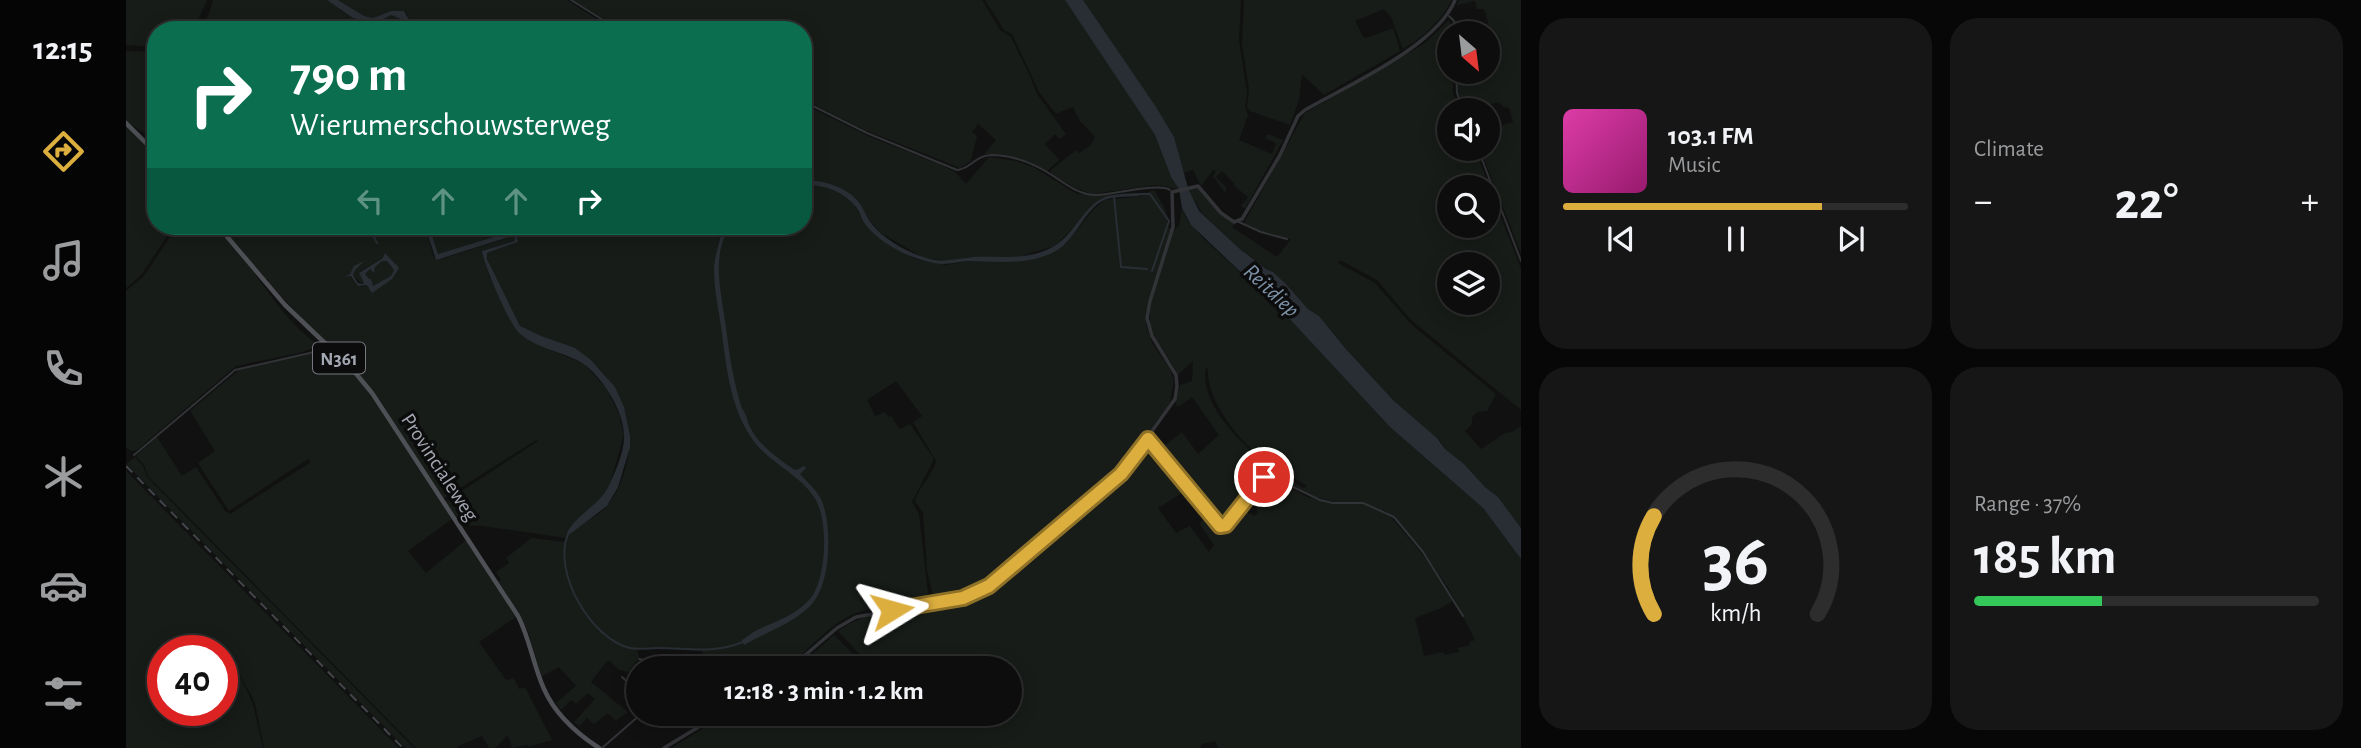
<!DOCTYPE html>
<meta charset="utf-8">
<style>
:root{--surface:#0d0d0e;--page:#161617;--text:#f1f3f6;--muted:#9a9c9e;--line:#2d2d2e;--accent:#dcae3e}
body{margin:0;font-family:"Alegreya Sans",sans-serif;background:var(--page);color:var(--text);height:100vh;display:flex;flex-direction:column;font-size:26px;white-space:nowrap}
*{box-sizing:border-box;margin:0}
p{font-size:23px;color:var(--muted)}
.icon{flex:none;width:38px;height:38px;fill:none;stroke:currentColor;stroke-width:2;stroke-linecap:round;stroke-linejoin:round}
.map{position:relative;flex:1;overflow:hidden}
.panel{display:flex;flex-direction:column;gap:18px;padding:18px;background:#070708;width:840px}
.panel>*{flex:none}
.banner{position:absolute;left:21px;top:21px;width:665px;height:214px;border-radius:28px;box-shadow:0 4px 18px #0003,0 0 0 2px var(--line);background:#0b6e4f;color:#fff;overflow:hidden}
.needle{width:46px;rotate:152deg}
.controls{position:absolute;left:1311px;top:21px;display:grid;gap:14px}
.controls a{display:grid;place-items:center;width:63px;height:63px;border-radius:50%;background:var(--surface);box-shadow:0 4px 18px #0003,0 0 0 2px var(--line);font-size:35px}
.speed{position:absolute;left:21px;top:635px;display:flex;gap:14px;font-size:35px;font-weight:700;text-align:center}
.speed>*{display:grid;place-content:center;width:91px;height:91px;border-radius:50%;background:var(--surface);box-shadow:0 4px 18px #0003,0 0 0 2px var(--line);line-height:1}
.speed .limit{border:10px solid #d22;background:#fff;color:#111}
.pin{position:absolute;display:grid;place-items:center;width:60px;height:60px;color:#fff;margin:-30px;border:4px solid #fff;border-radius:50%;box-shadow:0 2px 7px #0007}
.me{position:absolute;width:77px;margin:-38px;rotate:82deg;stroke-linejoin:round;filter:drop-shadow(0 0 5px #0008)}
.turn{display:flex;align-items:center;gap:24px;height:147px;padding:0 28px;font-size:32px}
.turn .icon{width:91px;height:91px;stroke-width:2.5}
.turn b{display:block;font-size:49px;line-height:60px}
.lanes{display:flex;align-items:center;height:66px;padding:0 28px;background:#0003;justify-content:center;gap:35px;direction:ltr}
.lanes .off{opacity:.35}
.big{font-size:52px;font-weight:600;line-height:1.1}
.panel .card{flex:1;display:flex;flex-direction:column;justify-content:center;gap:10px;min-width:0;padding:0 24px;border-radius:28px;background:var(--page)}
.panel .dial{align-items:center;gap:0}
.dial svg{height:182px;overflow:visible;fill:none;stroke:var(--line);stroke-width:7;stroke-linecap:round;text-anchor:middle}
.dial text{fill:var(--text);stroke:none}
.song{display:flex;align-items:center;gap:21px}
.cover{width:84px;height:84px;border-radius:10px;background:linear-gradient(135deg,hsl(320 70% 55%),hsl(320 70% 35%))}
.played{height:7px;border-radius:4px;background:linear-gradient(90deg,var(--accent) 75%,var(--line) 75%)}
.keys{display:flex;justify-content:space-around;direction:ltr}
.heat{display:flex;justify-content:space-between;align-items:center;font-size:38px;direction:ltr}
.charge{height:10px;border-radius:5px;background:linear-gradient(90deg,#34c759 37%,var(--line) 0)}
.panel .tiles{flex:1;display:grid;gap:18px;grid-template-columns:repeat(2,1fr)}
.trip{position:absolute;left:500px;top:656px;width:396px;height:70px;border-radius:35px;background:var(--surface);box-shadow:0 4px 18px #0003,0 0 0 2px var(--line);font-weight:600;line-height:70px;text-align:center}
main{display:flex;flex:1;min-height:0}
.tabs{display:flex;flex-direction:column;width:126px;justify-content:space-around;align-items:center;background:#050506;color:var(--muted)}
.tabs .icon{width:49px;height:49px}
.tabs .on{color:var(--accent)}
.tabs b{font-size:32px;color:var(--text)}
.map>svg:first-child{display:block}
.green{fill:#171c18;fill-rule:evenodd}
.water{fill:#292e34;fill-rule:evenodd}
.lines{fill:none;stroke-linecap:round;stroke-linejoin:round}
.stream{stroke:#292e34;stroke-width:2}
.minor{stroke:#323336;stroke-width:2}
.tertiary{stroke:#323336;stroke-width:3.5}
.primary{stroke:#4e5055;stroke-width:4.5}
.rail{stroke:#45464b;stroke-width:2;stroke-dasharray:9 7;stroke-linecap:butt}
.route-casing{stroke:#8f7128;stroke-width:18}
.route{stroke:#dcae3e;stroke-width:12}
.labels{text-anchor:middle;stroke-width:7;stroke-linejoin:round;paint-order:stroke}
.shield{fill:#0c0c0d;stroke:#767880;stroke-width:2}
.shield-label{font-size:19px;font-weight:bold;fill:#a3a7b1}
.street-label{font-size:21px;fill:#a3a7b1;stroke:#0c0c0d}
.water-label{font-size:23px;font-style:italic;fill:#7e93a9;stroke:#0c0c0d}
</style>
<main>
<nav class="tabs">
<b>12:15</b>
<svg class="icon on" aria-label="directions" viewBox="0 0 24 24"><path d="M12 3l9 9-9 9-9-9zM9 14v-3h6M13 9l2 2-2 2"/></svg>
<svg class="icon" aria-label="music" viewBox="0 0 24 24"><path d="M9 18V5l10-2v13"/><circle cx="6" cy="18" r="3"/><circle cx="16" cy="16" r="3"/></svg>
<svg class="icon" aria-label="phone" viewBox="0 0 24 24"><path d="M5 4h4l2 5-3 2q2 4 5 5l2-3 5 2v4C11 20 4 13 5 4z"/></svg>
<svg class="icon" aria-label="climate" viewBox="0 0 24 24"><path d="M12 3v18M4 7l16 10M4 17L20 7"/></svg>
<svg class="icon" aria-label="car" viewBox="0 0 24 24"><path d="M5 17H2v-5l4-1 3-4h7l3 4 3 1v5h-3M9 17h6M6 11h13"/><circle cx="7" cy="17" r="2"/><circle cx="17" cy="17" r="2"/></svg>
<svg class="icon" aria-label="filters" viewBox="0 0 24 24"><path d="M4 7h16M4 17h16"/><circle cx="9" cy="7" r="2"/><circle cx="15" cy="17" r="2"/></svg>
</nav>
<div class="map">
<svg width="1395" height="748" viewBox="0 0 1395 748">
<rect width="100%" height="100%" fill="#111112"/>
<g class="green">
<path d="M0 0H81L70 25 65 30H30V47L0 45Z"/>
<path d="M87 0H201L227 18 255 19 265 15C274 18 277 21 281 30H73L83 14Z"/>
<path d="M212 0H441L488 30H289L279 11H265L247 18 238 16Z"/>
<path d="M447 0H856L874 30 885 37 903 74 911 94 940 134 934 139 929 134 919 144 933 160 921 171C901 160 881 153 858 154L870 140 852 124 846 132 851 136 845 161 834 168 737 129 677 99V30H495Z"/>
<path d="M859 0H939L1029 135 1045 177 1053 189 1030 185 966 194 947 187 925 174V170L950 150 953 153 965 145 969 137 954 121 947 107 930 114 913 92 886 34 878 30Z"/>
<path d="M957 0H1115L1113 40 1121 93 1119 107 1122 115 1113 140 1146 154 1150 143 1139 138 1142 134 1157 140 1119 209 1115 206 1122 197 1108 186V183L1096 171 1090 177 1100 187 1099 193 1087 176 1090 171 1087 170 1075 186 1067 170 1057 173 1049 142 1042 127Z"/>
<path d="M1118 0H1326C1314 22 1299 36 1277 49L1265 17 1258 9 1229 21 1237 37 1240 38 1267 28 1274 51 1198 95 1176 74 1173 100 1164 125 1124 111 1121 107 1123 90 1116 43Z"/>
<path d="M1333 0H1395V253L1354 149H1362V138L1366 136 1364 129 1387 122 1383 108 1377 107 1373 102 1339 110 1331 91V72H1362L1361 33 1364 30 1358 9H1351L1349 1 1331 5Z"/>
<path d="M1323 20 1326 33H1323V72H1327V93L1334 110H1323V149H1349L1395 269V410L1285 320 1251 280 1214 260 1212 263 1249 283 1285 324 1370 394 1361 411 1351 412 1346 418V424L1339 431 1355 449 1379 433 1386 432 1395 426V528L1372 497 1359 487 1338 464 1319 449 1314 441 1268 401 1219 348 1193 316 1182 309 1159 283 1147 272 1140 269 1115 250 1076 213 1062 189 1073 188 1095 215 1109 224 1106 227 1151 257 1165 239 1137 232 1118 223 1179 113 1298 44ZM1323 187H1362V226H1323ZM1323 264H1362V303H1323Z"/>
<path d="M0 51 30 52V141L0 121Z"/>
<path d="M677 104 744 137 813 164 829 172 840 184 863 157 890 161 907 167 951 194 986 195 975 199 929 246 892 257H842L823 261 798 258 755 233 744 221 731 200 721 192 708 185 677 180Z"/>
<path d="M0 125 30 155V226H48L15 275 0 288Z"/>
<path d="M682 184 701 187 716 194 729 206 738 223 755 239 789 259 820 265 845 261H893L920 254 940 244 966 211 978 200 1009 197 1028 190C1035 202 1044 213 1041 227L1045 228 1020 313V325L1026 343 1044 369 1048 380 1044 403 996 468 884 566 862 584 851 589 808 600 801 570 797 513 789 501C793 486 807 475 810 461L787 422 796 416 770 381 741 400 749 416 759 412 763 417 765 416 774 429 784 424 808 459 786 502 793 514 803 602C781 605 754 604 733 612 705 621 683 650 661 668H628L626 660 580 667 576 651 574 650 511 648 513 658 502 672 493 670 484 661H481L465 682 502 712 490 721 482 713 468 724 461 718 453 726 448 722 469 699 462 693 450 704 445 700 435 710 430 703 450 686 433 667 415 677 402 631 372 581 375 580 370 572 383 563 380 558 405 538 439 542 440 538 357 526 334 525 319 502 412 441 410 440 317 499 253 400 142 282 143 279 140 280 94 226H299L308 258 315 259 382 238 383 235 380 226H386L389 241 356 251 363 276 391 331 404 341 458 364 480 388 493 414 498 435 484 484 474 501 444 527V534C454 522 472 518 482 505 511 465 510 411 478 374 473 369 469 363 463 359 441 346 416 339 394 326 387 309 360 268 361 253L392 242 388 226H463L501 236 562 227 595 230 592 247 596 236 604 226H677V185ZM257 258 271 268C266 280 258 286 245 290L241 285 235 287 225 276 220 277 236 263 229 270 227 275 236 284 238 283 233 273 235 271Z"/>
<path d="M1056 209 1062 221 1077 238 1159 314 1264 427 1357 508 1395 559V748H1092L1089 741 1076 744 1074 748H545L601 714H884V668H786L781 662 768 668H746L712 631C757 599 819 616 867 588L998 475 1022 443 1061 490 1032 508 1050 533 1064 526 1083 552 1088 545 1073 523 1082 517 1091 529 1100 528 1117 506 1123 515 1125 513 1128 516 1132 512 1130 509 1141 499 1133 486 1142 476 1181 497 1208 504 1235 503 1265 517 1300 559 1327 601 1313 609 1289 618 1298 656 1317 652 1319 655 1333 652 1332 648 1344 645 1343 642 1349 640 1323 589 1300 556 1268 517 1236 502H1210L1189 497 1143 474 1133 480 1098 525H1093L1024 440 1027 436 1037 447 1056 432 1072 454 1093 435 1066 397 1052 407 1049 403 1054 385 1066 381 1067 361 1052 375C1045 358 1030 344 1025 327 1018 308 1041 252 1047 231L1053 226ZM1080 368 1082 369C1080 400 1114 442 1138 460 1152 470 1168 477 1181 486L1178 488C1143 471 1070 412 1080 368Z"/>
<path d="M51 226H89C102 241 118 255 128 272 147 300 166 326 193 346L173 353 110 366 11 450 6 451 0 448V291L18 276Z"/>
<path d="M303 226H377L379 233 374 236 312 254Z"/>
<path d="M256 261H261L268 270 265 276 247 286 239 274 244 269 248 273 249 267Z"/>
<path d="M201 349 239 386 326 519 282 551 300 573 340 540 390 617 353 642 380 680 388 678 393 689 399 687 426 740 402 747 401 745 386 748 382 735 369 748H363L356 736 332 746V748H290L22 476 18 465 10 456 31 437 56 476 70 467 99 511 104 514 185 462 182 459 103 511 72 463 89 451 64 411 113 370Z"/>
<path d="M9 457 17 466 21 477 288 748H279L0 464Z"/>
<path d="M0 471 273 748H138L129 703 110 667 127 704 137 748H0ZM37 651H96V710H37Z"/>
<path d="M708 635 741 668H673L672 667Z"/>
</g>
<g class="water">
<path d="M201 0H212L238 16 247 18 265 11H278L289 30H281L277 20 265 15 250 23 227 18Z"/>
<path d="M939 0H957L1030 107 1048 137 1062 188 1073 211 1115 250 1140 269 1147 272 1159 283 1182 309 1193 316 1219 348 1268 401 1311 438 1319 449 1338 464 1359 487 1372 497 1395 528V559L1357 508 1264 427 1159 314 1065 225 1056 208 1053 189 1045 177 1029 135Z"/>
<path d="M677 180C697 180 718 186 731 200 737 207 740 216 745 223 759 241 787 256 809 260 822 262 834 258 847 257 875 256 905 261 930 245 948 233 957 209 975 199 986 193 1000 194 1012 193L1013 196C1002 197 991 196 981 199 962 205 952 233 938 245 914 266 874 262 845 261 832 261 821 266 808 263 785 259 754 244 739 224 735 219 734 211 729 206 716 190 696 184 677 185Z"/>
<path d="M299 226H303L312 254 378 234 377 226H380L383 237 310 260Z"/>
<path d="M386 226H388L392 242 361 253V259L394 326 415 336 449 348 465 360 489 387 498 407 504 436V447L492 487 481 506 444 534 441 533C451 513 476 505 485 481 491 468 499 449 498 435 498 411 475 375 456 363 436 351 411 349 393 333 383 323 358 266 356 251L389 241Z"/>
<path d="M463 226 504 232 543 226H604C584 258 596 294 600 328 604 358 607 380 616 409 621 414 621 422 625 429 634 446 652 458 667 469L671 470 678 466 680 468 674 474C683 484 693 492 697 504 706 530 705 588 683 607 664 625 640 632 618 645L616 640C620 638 624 634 629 631 648 622 669 616 684 599 701 579 703 518 688 497 672 472 639 462 623 434 603 402 600 363 595 326 592 307 588 288 588 268 589 256 593 243 596 231L562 227 501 236Z"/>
<path d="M259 253 273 268 266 279 246 293 241 285 232 286 225 276 219 277 224 274 228 266 238 261 229 270 227 275 232 283 236 284 238 283 233 273 257 258ZM256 261H261L268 270 265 276 247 286 245 279H243L239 274 244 269 248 273 249 267Z"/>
</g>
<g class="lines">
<g class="stream">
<path d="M250 21 257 30"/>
<path d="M1013 194H1024L1043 221 1026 271"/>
<path d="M988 197 995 267 1021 269"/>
<path d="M242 226 251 243"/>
<path d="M291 232 294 228 293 226"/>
<path d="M442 534C426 572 465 639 504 648 512 650 523 648 531 648 561 648 588 654 617 642"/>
</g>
<g class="minor">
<path d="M445 0 493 30"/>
<path d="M1323 16 1328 21V33"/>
<path d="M1330 72 1331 93 1337 110"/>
<path d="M677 101 741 133 831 170C845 169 848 156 865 155 885 155 904 162 921 172 936 181 951 195 970 195 986 195 1034 182 1044 190"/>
<path d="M1352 149 1395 261"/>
<path d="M1113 222 1135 232 1161 239"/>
<path d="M1023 440 1094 526 1100 525 1138 477 1142 475 1194 500 1207 503H1237L1268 517 1297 552 1337 616"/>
<path d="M8 455 109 370 188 352 198 345"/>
<path d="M513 659C526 662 539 660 550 666"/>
<path d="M496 677 513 692"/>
<path d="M575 714 580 722"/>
<path d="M476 748 515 714"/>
</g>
<g class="tertiary">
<path d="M664 668 711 628 730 617 831 599 858 589 995 474 1049 399 1051 386 1050 375 1026 336 1021 318 1024 301 1047 227 1046 192 1072 186 1095 213 1108 222 1116 219 1154 155 1172 116 1179 110C1222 85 1311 46 1329 0"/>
<path d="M538 748 594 714"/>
</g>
<g class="primary">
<path d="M0 123 30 153"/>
<path d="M92 226 159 305 227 370 246 393 392 616C404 639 407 665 418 689 429 714 450 733 473 748"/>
</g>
<path class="rail" d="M0 466 277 748"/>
</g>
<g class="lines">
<defs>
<path id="route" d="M766 610 837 598 863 586 995 474 1022 439 1094 526 1100 525 1138 477"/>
</defs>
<use href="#route" class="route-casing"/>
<use href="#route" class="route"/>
</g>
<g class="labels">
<rect class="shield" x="187" y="342.5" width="52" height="31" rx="5"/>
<g class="shield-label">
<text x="213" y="365">N361</text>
</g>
<g class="street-label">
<text transform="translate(314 467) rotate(57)" y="7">Provincialeweg</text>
</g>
<g class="water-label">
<text transform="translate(1146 290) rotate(43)" y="8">Reitdiep</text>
</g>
</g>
</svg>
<div class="controls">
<a><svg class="needle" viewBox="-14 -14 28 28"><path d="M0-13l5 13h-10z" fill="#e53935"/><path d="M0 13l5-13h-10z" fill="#9a9c9e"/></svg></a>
<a><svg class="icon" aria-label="sound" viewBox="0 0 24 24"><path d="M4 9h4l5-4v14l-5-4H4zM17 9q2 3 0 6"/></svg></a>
<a><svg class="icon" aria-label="search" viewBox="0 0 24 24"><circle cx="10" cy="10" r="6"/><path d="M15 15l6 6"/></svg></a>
<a><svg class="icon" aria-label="layers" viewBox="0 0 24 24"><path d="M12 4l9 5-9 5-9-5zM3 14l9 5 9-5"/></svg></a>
</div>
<div class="speed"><div class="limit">40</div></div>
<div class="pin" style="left:1138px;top:477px;background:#d93025"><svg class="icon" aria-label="arrive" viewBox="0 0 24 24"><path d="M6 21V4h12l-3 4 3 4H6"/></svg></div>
<svg class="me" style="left:766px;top:610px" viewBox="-20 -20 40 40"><path d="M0-17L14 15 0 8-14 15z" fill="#dcae3e" stroke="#fff" stroke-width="4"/></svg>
<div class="trip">12:18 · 3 min · 1.2 km</div>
<div class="banner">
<div class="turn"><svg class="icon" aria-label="right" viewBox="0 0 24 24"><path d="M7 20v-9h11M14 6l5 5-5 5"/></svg><div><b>790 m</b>Wierumerschouwsterweg</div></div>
<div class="lanes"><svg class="icon off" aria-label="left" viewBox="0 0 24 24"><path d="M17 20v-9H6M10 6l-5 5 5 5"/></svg><svg class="icon off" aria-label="ahead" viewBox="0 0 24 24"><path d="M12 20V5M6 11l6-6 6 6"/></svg><svg class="icon off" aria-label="ahead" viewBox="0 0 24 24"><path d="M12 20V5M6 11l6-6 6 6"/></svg><svg class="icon" aria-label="right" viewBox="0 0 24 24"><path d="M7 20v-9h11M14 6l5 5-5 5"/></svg></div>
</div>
</div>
<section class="panel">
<div class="tiles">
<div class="card">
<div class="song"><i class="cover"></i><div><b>103.1 FM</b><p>Music</p></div></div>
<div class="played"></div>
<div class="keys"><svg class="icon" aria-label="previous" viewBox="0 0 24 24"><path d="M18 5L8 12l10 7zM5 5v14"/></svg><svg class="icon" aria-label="pause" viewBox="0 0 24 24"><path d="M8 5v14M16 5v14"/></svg><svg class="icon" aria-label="next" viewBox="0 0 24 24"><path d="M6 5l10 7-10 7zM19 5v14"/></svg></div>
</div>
<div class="card"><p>Climate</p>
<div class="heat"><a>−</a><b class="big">22°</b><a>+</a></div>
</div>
<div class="card dial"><svg viewBox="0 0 100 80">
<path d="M14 69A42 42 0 1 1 86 69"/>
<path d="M14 69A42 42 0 0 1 14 26" stroke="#dcae3e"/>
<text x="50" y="56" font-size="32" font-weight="700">36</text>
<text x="50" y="72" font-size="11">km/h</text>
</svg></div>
<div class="card"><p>Range · 37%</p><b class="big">185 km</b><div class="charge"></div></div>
</div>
</section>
</main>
